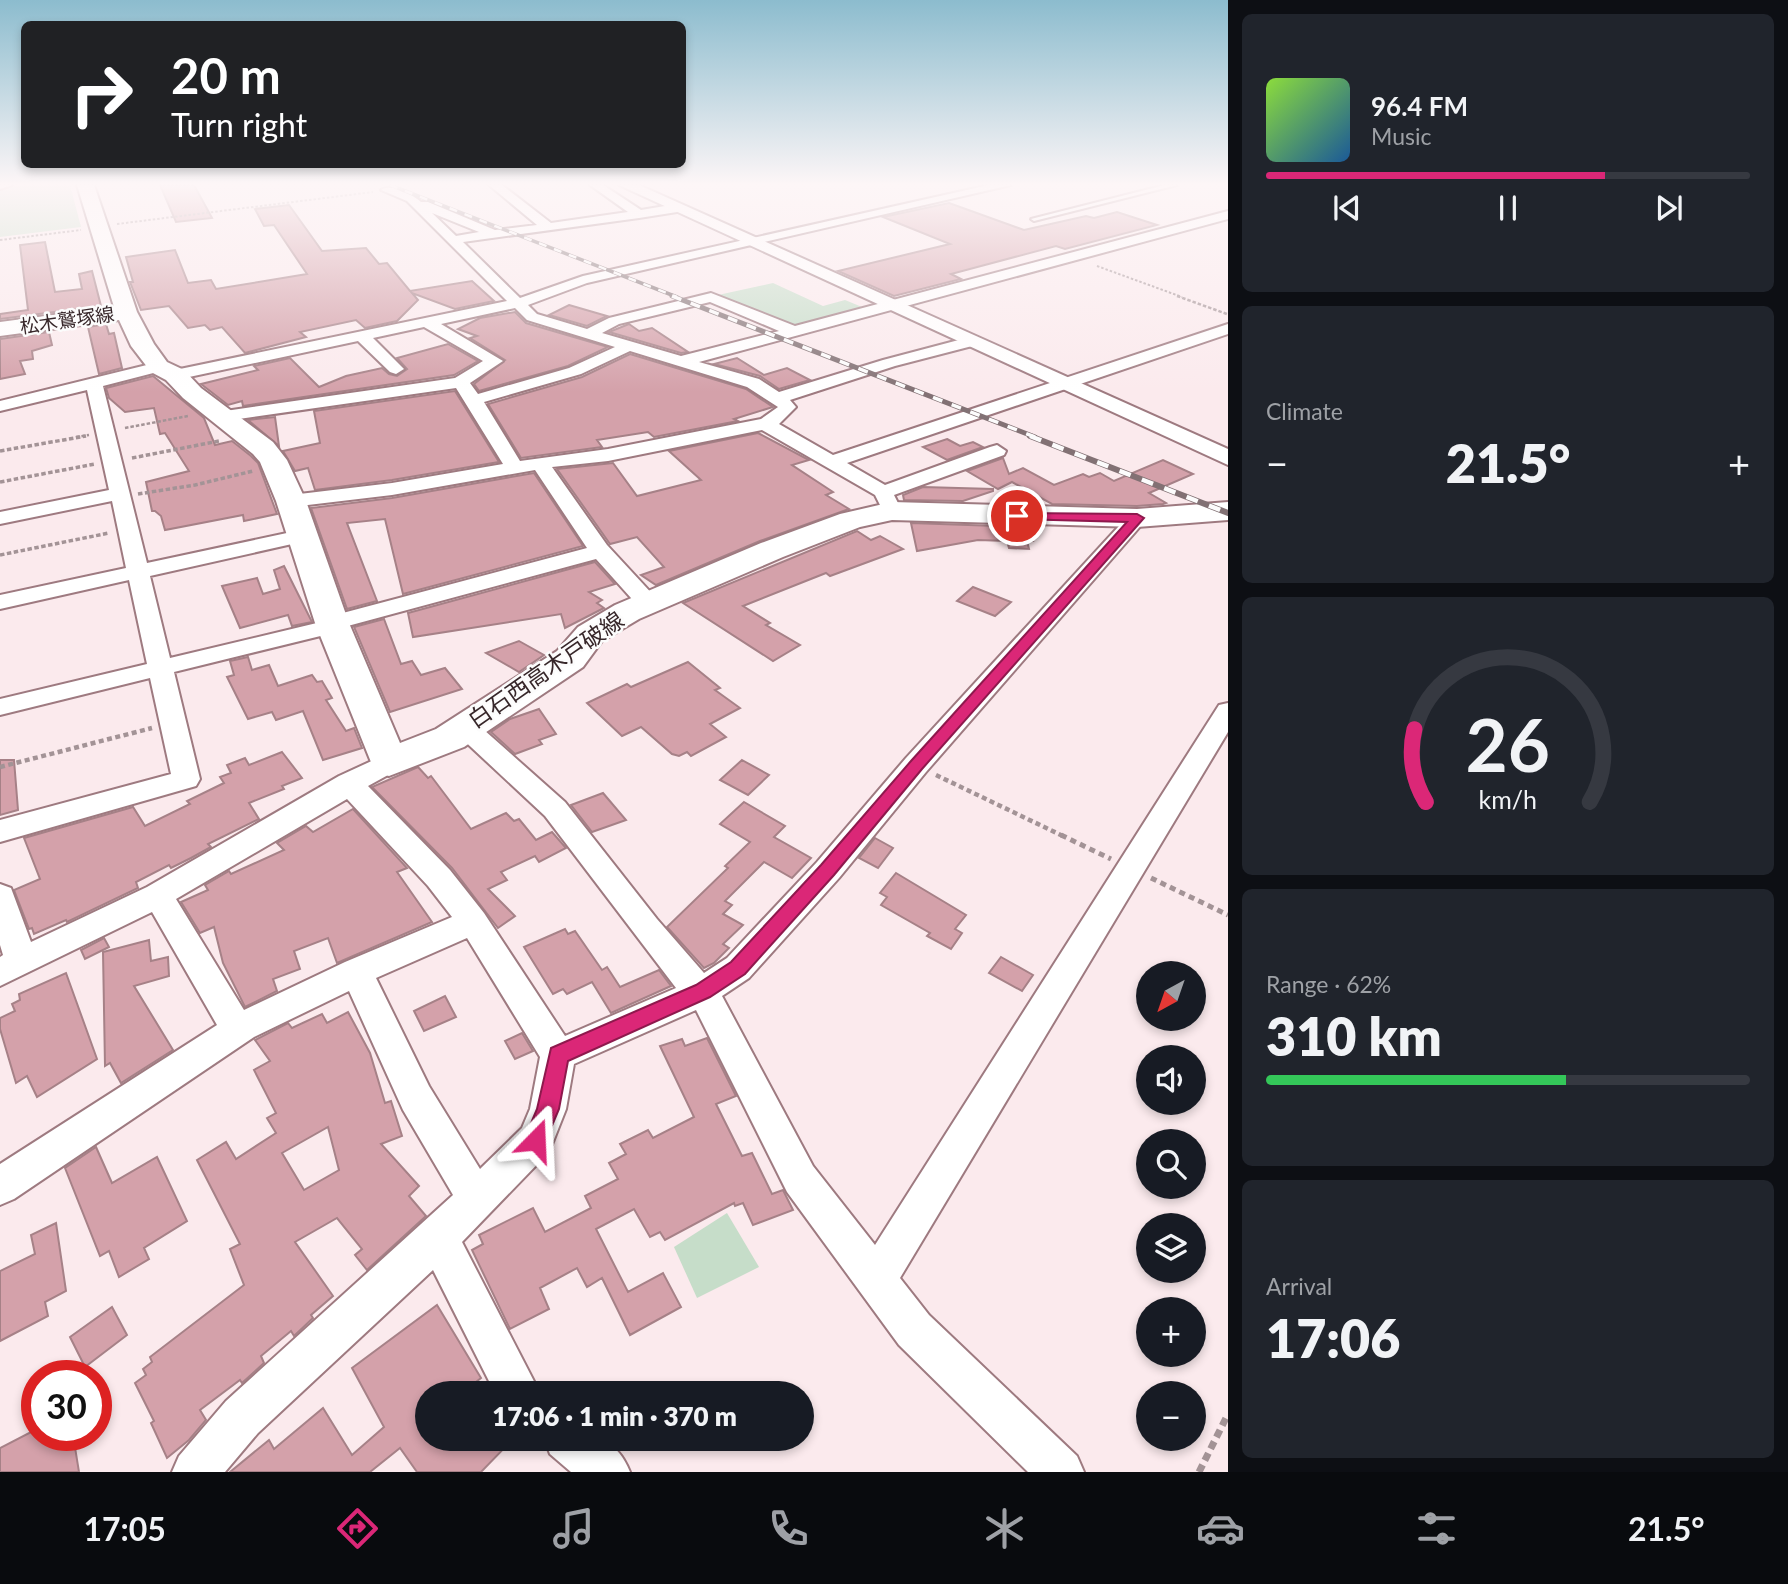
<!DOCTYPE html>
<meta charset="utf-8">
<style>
:root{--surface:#171b24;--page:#20242c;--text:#f1f3f6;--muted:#9ea1a6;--line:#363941;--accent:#db2777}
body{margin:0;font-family:Lato,"Noto Sans JP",sans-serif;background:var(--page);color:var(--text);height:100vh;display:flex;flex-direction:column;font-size:26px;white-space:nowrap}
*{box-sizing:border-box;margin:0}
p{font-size:23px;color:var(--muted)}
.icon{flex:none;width:38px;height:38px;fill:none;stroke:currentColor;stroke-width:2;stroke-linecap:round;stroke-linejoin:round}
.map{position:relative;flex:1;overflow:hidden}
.side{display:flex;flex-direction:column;gap:14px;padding:14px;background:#0d0f14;width:560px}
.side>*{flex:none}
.guide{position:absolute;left:21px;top:21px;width:665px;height:147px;border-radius:10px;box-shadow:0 4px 10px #0003;background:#202124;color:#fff;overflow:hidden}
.needle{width:46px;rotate:220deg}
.tools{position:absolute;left:1136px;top:961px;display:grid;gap:14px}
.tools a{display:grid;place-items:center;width:70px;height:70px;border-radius:50%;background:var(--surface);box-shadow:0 4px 10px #0003;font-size:35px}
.speed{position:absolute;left:21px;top:1360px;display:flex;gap:14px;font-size:35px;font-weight:700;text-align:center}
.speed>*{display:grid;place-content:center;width:91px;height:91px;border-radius:50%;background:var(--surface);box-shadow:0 4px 10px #0003;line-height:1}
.speed .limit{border:10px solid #d22;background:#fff;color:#111}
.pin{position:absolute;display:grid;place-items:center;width:60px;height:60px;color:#fff;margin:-30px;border:4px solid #fff;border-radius:50%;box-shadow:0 2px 7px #0007}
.me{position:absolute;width:77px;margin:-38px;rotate:21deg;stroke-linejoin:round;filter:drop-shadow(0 0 5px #0008)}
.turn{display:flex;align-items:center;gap:24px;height:147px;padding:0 35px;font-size:32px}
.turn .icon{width:91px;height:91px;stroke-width:2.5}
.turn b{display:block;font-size:49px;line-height:60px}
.big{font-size:52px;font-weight:800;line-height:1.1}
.side .widget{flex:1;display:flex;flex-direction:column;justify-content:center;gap:10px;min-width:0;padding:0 24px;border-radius:10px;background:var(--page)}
.side .dial{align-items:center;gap:0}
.dial svg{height:182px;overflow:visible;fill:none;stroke:var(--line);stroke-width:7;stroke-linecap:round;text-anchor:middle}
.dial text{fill:var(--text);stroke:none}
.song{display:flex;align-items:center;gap:21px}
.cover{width:84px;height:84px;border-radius:10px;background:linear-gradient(135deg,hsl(90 70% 55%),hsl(210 70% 35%))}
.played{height:7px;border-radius:4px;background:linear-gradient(90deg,var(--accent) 70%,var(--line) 70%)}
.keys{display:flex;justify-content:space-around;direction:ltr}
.heat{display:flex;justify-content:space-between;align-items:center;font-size:38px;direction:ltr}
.charge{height:10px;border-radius:5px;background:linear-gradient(90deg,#34c759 62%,var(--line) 0)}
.trip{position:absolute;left:415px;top:1381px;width:399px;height:70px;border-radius:35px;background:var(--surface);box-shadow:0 4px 10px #0003;font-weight:800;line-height:70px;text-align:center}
.menu{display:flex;height:112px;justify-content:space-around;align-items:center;background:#090b0e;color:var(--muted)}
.menu .icon{width:49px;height:49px}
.menu .current{color:var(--accent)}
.menu b{font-size:32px;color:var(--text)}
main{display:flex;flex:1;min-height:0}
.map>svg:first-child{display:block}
.green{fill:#c6ddc9}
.building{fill:#d4a1aa;stroke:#a68187;stroke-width:2;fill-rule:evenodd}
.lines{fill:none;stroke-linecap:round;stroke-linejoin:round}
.service-casing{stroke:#9e7a80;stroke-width:4}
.minor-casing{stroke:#9e7a80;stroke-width:4}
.tertiary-casing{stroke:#9e7a80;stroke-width:4}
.secondary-casing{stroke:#9e7a80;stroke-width:4}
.path-far5{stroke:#a39396;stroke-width:2;stroke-dasharray:2.5 2;stroke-linecap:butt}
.path-far4{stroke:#a39396;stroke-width:2.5;stroke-dasharray:3.5 2;stroke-linecap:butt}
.path-far3{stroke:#a39396;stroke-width:3.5;stroke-dasharray:4.5 2.5;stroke-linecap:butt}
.path-far2{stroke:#a39396;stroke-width:4.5;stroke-dasharray:5 3.5;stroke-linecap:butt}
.path-far1{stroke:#a39396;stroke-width:5;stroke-dasharray:6 4.5;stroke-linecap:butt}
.path{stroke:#a39396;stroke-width:7;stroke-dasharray:8 5;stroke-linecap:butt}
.service{fill:#fff;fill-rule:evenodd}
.minor{fill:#fff;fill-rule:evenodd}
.tertiary{fill:#fff;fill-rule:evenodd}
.secondary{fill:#fff;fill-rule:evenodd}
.rail-far2-casing{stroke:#827174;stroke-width:3.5}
.rail-far1-casing{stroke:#827174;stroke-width:5}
.rail-casing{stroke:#827174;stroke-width:6}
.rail-far2{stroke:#fcfcfc;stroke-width:2.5;stroke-dasharray:8;stroke-linecap:butt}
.rail-far1{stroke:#fcfcfc;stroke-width:3.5;stroke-dasharray:10;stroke-linecap:butt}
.rail{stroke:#fcfcfc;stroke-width:4.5;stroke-dasharray:12;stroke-linecap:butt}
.route{fill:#db2777;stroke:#8e194d;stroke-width:2}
.labels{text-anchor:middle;stroke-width:5;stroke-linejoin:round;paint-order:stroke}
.far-street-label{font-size:19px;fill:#37272a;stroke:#fcfcfc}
.street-label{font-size:23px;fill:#37272a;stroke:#fcfcfc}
</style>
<main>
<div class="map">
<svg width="1228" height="1472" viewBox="0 0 1228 1472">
<rect width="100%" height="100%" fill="#fbeaed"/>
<g class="green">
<path d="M27 185H70L81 227 0 237V188Z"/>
<path d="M773 283 823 306 845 300 862 307 790 326 724 301 718 295Z"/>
<path d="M727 1213 759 1267 697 1298 674 1247Z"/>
</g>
<g class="building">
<path d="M160 185H194L212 218 176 222Z"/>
<path d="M949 203 1024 230 1086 216 1094 218 1117 212 1157 225 1065 249 1056 246 951 274 961 279 894 296 838 271 950 244 883 217Z"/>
<path d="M289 205 322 251 366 248 379 264 387 263 410 291 472 281 494 301 455 309 412 293 418 300 397 321 365 328 356 320 300 332 306 337 245 353 222 327 210 330 205 325 188 328 169 306 141 310 130 282H133L126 257 175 250 188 283 211 280 216 289 307 274 274 225 264 226 255 209Z"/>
<path d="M45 242 55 292 82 289 79 274 92 271 101 306 0 319V314L28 310 20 245Z"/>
<path d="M569 305 607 316 587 326 549 315Z"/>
<path d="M515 312 526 323 608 347 568 366 479 391 474 384 505 360 470 338 477 336 458 329 480 318Z"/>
<path d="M106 324 109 334 114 333 122 368 99 374 88 327Z"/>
<path d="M629 324 639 331 652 328 688 352 681 353 609 332Z"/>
<path d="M49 332 52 345 32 351 33 359 20 361 25 374 0 379V339Z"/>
<path d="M448 344 478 361 454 375 243 406 242 401 228 405 201 384 258 370 254 366 290 358 319 387 346 376 382 368 389 374 397 376 407 369 397 358Z"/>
<path d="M630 354 746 389 773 407 734 419 738 421 654 437 648 432 597 440 602 447 521 458 488 404 582 377Z"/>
<path d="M737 358 764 375 787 368 810 380 779 389 760 376 714 364Z"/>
<path d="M153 376 204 418 215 445 232 441 251 456 258 463 277 514 244 521 243 515 165 530 161 516 155 511H152L146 482 189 471 165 433 160 434 154 408 125 412 109 398 106 388Z"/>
<path d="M455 391 499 462 392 480 315 490 308 468 295 471 283 451 320 443 314 411Z"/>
<path d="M275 417 279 446 248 420Z"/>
<path d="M758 433 809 460 792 465 833 492 826 495 849 509 760 541 656 585 641 575 664 567 637 537 610 544 557 469 613 463 637 496 701 480 669 451Z"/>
<path d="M947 439 960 446 973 442 983 447 947 460 923 447Z"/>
<path d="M1003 458 1009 474 1023 468 1054 485 1083 474 1089 477 1100 473 1114 481 1163 460 1193 474 1149 493 1166 503 1163 504 1137 506 1052 504 1012 482 998 489 967 471Z"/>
<path d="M534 473 583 546 403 594 385 519 347 523 377 601 347 609 311 508 392 498Z"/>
<path d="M923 487 993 489V491L963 501 904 500 903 495Z"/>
<path d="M911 523 1028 527 1033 541H1027L1029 549 1009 548 1007 541 978 540 917 551Z"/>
<path d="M857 531 871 540 880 536 903 549 830 576 826 573 743 606 770 623 766 625 800 645 773 661 683 603Z"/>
<path d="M595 562 615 584 589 592 602 600 597 603 604 608 565 628 561 614 413 637 408 613Z"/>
<path d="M284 566 312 622 292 626 288 615 240 628 222 586 257 578 263 594 280 589 274 570Z"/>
<path d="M973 587 1011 602 995 616 957 601Z"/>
<path d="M384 619 401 664 412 661 421 675 445 668 462 689 390 712 354 627Z"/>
<path d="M519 641 544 655 519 672 486 653Z"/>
<path d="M248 657 252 670 269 665 278 686 312 675 317 682 322 681 332 698 326 700 346 731 354 728 362 748 323 760 303 711 276 720 272 712 248 719 227 677 234 675 230 661Z"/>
<path d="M688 662 720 688 715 690 740 708 710 724 726 737 691 756 687 752 679 756 672 754 641 727 622 736 587 703 627 684 631 687Z"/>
<path d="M539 709 556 734 539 740 542 744 515 754 491 732 510 719Z"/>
<path d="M282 752 302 778 282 786 284 789 249 803 259 819 208 844 211 847 191 858 171 868 169 865 136 882 138 888 67 922 66 920 34 934 32 928 29 929 14 890 40 879 24 838 133 807 145 826 190 804 187 801 224 783 220 777 231 773 227 765 245 758 249 765Z"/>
<path d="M0 760H14L18 810 0 815Z"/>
<path d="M742 760 769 775 748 795 720 780Z"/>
<path d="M418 767 428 778 431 776 471 829 506 813 514 821 519 819 536 840 552 832 566 848 539 862 535 856 501 872 507 880 488 889 515 916 498 928 452 868 372 787Z"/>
<path d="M603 793 626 820 592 832 571 805Z"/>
<path d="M744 802 785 826 774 837 811 858 792 878 764 862 725 901 732 905 723 914 743 925 723 944 729 948 714 963 704 968 667 927 728 868 725 866 750 842 720 824Z"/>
<path d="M353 809 407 868 397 872 432 922 337 963 328 938 294 951 300 969 273 979 277 991 245 1007 223 963 214 927 200 933 181 902 208 890 205 885 229 871 231 874 284 850 277 843 306 826 313 832Z"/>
<path d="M875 838 893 848 878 868 859 858Z"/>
<path d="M896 873 966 915 955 929 962 933 951 949 927 936 930 933 881 905 887 897 880 893Z"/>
<path d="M565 929 568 934 575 931 602 970 607 967 620 987 659 970 671 986 611 1013 592 982 567 994 563 989 553 994 524 947Z"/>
<path d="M104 938 109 947 85 959 81 950Z"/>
<path d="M149 940 151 961 168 957 169 976 134 986 173 1050 121 1083 110 1063 105 1066 103 952Z"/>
<path d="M1001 957 1033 975 1022 991 989 973Z"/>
<path d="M66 973 97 1059 37 1097 27 1076 16 1083 0 1029V1018L15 1011 12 1004 20 1000 19 994Z"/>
<path d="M445 996 456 1017 424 1031 414 1011Z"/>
<path d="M348 1012 370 1053 385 1103 391 1101 402 1136 381 1144 419 1186 409 1196 426 1216 367 1270 355 1255 362 1249 337 1218 295 1242 333 1296 311 1315 313 1318 294 1336 291 1331 261 1356 264 1363 242 1383 240 1380 200 1410 206 1420 189 1440 167 1458 151 1423 154 1421 135 1383 146 1375 143 1369 152 1362 150 1357 244 1285 230 1249 240 1244 197 1160 226 1142 236 1159 276 1133 267 1118 276 1113 254 1070 270 1061 255 1040 288 1023 292 1028 322 1014 327 1023ZM328 1127 339 1170 304 1190 282 1153Z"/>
<path d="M522 1033 533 1051 515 1059 505 1041Z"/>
<path d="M707 1038 736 1096 716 1104 742 1156 752 1153 772 1194 783 1190 793 1210 753 1225 743 1203 735 1206 734 1203 665 1240 660 1232 650 1237 634 1209 596 1229 628 1292 663 1273 681 1307 630 1335 602 1278 587 1287 577 1268 540 1288 549 1309 510 1329 472 1250 483 1244 479 1235 533 1208 545 1232 591 1208 585 1196 618 1179 609 1163 626 1154 620 1144 648 1130 653 1138 694 1117 660 1046 682 1039 685 1046Z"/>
<path d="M96 1147 112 1183 157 1157 187 1221 144 1248 149 1259 119 1277 109 1251 100 1256 65 1168Z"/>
<path d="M56 1223 66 1291 45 1302 48 1316 0 1341V1271L35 1254 31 1235Z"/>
<path d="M437 1305 481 1378 462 1393H427V1438H514L481 1472H417L400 1448 370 1472H230L269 1440 274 1449 323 1408 352 1455 384 1427 352 1368Z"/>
<path d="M112 1307 127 1335 85 1367 70 1337Z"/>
<path d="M37 1429V1435H73L79 1472H0V1448Z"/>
</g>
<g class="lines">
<defs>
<path id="service" d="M1165 185H1177L1034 221 1031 219Z"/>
<g id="minor">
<path d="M0 185H12L0 189Z"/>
<path d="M489 185H502L551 223 628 212 590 185H603L641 210 677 204 683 208 677 212 639 218 463 242 520 298 583 276 989 185H1011L587 283 528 305 537 314 587 329 609 318 711 293 795 326 1228 211V219L699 362 759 379 779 392 883 360 970 337 976 339 978 342 976 345 895 366 790 400 796 407 779 424 833 455 1228 324V334L847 463 885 485 990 447 997 445 1006 451 1004 455 894 495 902 511 899 515H885L875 495 762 430 608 461 552 467 607 545 656 598 659 603 656 608H640L596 559 344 627 341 631 174 672 200 779 196 786 0 842V820L171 774 150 678 0 715V699L147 664 129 580 0 609V595L126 568 112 501 0 524V512L109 490 87 390 0 411V401L159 362 165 364 167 367 165 370 103 386 147 563 301 530 308 532 311 536 308 540 301 542 150 576 170 658 321 622 324 618 587 548 535 470 392 495 291 507 284 505 281 501 284 497 291 495 392 483 503 464 456 388 225 421 216 416 225 411 455 378 483 361 424 327 373 338 404 369 396 374 390 372 358 341 175 380 167 375 175 370 507 301 407 201 381 190C391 183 412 194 421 202H428L495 230 537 225ZM432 213 479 232 456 236ZM710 302 779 331 681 356 602 333 619 324ZM515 308 527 320 615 347 569 368 478 394 470 383 503 361 441 324ZM630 351 747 387 778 407 761 419 608 449 520 461 484 402 581 374Z"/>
<path d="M1137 512 1144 514 1147 518 1144 522 926 772 839 878 749 978 722 996 813 1166 875 1245 1219 705 1228 703V732L900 1278 929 1315 1077 1456 1084 1472H1028L899 1345 787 1192 696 1010 574 1064 566 1109 549 1152 462 1242 540 1393H495L433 1270 258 1433 225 1472H172L179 1456 226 1401 453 1195 403 1110 349 991 254 1037 14 1199 0 1205V1164L217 1025 152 912 0 986V957L3 955 0 945V884L11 888 31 942 147 887 339 776 389 753 399 755 402 762 399 769 368 786 450 870 484 913 565 1036 676 988 545 816 457 734 453 728 457 722 466 719 475 722 565 802 657 919 704 973 727 958 817 862 906 758 1130 514ZM347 799 428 886 452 917 345 962 244 1010 176 899ZM467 938 540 1057 530 1109 522 1128 480 1169 429 1086 376 978Z"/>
<path d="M544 1438C584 1438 612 1428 630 1472H571L550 1454Z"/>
</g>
<path id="tertiary" d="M619 185H639L1228 449V465Z"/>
<path id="secondary" d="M77 185H94L137 312 154 344 167 362 184 370 201 388 273 442 287 460 306 501 349 623 400 743 436 729 557 651 578 627 615 605 761 543 840 514 892 502 1137 509 1228 502V520L1137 527 892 520 860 527 783 557 639 619 602 641 583 667 464 747 389 776 375 772 315 623 276 501 260 462 253 454 183 398 166 380 151 372 131 346 119 320 0 336V322L114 307Z"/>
</defs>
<use href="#service" class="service-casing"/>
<use href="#minor" class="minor-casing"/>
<use href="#tertiary" class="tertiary-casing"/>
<use href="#secondary" class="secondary-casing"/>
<g class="path-far5">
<path d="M117 224 373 192"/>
<path d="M0 240 81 230"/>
<path d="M1097 266 1182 297"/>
</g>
<g class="path-far4">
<path d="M1177 296 1227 314"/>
<path d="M125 428 188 416"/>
<path d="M76 437 89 435"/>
</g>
<g class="path-far3">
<path d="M0 451 86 436"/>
<path d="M132 458 219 441"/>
<path d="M0 482 95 464"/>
<path d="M138 494 195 485 253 471"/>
<path d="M0 555 109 533"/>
</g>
<g class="path-far2">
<path d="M0 767 152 728"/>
<path d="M936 775 1065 837"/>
</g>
<g class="path-far1">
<path d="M1061 835 1111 859"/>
<path d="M1151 878 1228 915"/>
</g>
<path class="path" d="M1199 1472 1228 1414"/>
<use href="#service" class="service"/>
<use href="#minor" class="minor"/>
<use href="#tertiary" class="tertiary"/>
<use href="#secondary" class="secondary"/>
<defs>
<path id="rail-far2" d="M390 185 677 297"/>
<path id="rail-far1" d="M672 296 1035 437"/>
<path id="rail" d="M1030 436 1228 513"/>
</defs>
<use href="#rail-far2" class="rail-far2-casing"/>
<use href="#rail-far1" class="rail-far1-casing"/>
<use href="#rail" class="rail-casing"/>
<use href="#rail-far2" class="rail-far2"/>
<use href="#rail-far1" class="rail-far1"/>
<use href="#rail" class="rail"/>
</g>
<linearGradient id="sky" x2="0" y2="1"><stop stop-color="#8cbcce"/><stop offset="0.47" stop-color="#fdf6f7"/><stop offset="1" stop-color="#fdf6f7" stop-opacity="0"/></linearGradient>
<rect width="1228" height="392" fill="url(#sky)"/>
<path class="route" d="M1017 513 1137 514 1144 518 922 769 834 875 745 974 710 997 568 1061 559 1109 543 1147 536 1151 528 1147 524 1140 537 1109 551 1048 696 985 731 962 821 865 911 761 1127 522 1013 519 1011 516Z"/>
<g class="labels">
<g class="far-street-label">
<text transform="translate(67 320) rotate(-8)" y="7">松木鷲塚線</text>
</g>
<g class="street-label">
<text transform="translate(546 670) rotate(-35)" y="8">白石西高木戸破線</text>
</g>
</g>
</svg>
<div class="tools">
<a><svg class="needle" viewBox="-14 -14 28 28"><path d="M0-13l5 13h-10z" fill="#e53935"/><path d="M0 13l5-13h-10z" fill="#9ea1a6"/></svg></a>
<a><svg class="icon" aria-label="sound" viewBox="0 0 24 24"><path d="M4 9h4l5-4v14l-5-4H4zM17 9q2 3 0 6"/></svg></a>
<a><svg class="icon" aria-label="search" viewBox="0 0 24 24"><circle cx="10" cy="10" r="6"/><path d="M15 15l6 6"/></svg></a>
<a><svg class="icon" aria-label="layers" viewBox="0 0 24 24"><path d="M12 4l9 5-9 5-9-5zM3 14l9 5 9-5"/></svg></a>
<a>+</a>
<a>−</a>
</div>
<div class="speed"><div class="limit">30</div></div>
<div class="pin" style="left:1017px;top:516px;background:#d93025"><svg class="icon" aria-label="arrive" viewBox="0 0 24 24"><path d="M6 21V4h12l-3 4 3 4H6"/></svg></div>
<svg class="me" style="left:536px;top:1140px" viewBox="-20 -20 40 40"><path d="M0-17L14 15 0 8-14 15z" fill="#db2777" stroke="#fff" stroke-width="4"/></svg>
<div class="trip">17:06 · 1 min · 370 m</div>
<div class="guide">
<div class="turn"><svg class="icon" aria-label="right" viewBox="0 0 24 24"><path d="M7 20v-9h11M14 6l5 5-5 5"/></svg><div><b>20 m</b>Turn right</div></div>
</div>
</div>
<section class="side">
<div class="widget">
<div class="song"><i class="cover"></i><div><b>96.4 FM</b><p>Music</p></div></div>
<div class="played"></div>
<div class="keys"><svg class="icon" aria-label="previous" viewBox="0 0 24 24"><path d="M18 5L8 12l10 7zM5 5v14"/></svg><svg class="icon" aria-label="pause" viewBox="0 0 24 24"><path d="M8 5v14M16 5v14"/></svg><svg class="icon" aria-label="next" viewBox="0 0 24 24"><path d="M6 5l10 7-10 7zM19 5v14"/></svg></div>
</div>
<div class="widget"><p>Climate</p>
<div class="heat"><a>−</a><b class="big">21.5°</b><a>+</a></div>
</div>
<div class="widget dial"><svg viewBox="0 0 100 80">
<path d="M14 69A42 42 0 1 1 86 69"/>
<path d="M14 69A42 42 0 0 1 9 37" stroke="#db2777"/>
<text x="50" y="56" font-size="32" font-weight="700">26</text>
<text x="50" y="72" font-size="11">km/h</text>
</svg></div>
<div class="widget"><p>Range · 62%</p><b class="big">310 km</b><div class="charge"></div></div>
<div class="widget"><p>Arrival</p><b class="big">17:06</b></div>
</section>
</main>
<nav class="menu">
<b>17:05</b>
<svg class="icon current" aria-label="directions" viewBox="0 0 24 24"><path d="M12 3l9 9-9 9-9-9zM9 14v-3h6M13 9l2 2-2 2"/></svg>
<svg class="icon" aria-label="music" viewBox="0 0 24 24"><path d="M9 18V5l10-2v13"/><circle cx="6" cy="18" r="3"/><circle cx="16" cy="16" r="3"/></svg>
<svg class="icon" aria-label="phone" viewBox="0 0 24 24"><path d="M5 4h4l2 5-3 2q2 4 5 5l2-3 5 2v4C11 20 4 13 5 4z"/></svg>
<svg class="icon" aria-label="climate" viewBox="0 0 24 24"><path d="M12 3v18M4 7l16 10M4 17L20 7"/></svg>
<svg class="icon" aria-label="car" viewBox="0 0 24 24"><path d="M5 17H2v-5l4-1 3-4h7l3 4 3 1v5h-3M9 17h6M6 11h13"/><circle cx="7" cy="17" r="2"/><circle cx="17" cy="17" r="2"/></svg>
<svg class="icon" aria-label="filters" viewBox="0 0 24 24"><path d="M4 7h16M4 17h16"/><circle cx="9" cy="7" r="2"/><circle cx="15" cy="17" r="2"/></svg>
<b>21.5°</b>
</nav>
